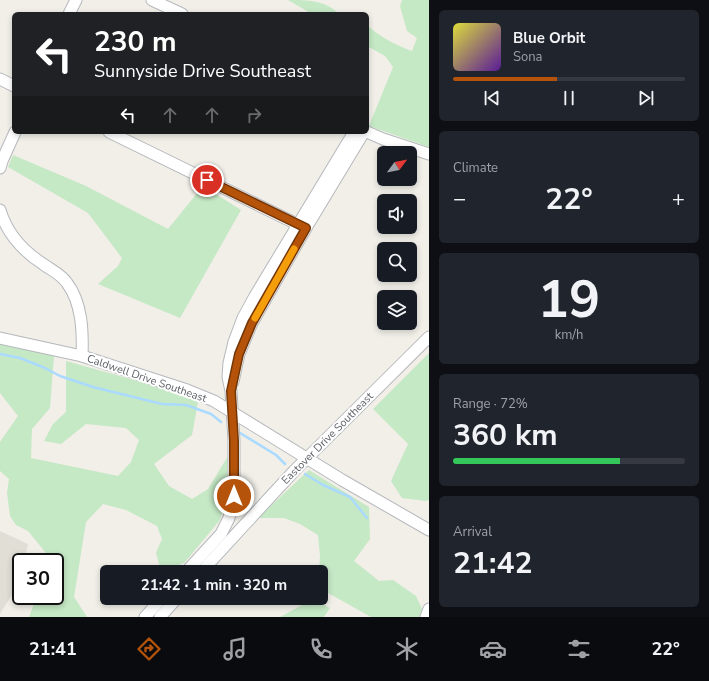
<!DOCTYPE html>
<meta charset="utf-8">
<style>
:root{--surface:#171b24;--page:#20242c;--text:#f1f3f6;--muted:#9ea1a6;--line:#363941;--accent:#b45309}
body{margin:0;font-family:"Nunito Sans",sans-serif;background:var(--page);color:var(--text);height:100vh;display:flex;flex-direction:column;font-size:15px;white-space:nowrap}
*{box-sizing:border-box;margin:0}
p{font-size:13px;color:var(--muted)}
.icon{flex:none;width:22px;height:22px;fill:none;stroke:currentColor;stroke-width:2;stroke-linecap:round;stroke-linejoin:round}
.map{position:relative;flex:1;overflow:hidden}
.details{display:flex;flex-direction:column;gap:10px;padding:10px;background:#0d0f14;width:280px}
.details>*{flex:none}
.hud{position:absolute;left:12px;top:12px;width:357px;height:122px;border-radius:6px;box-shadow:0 2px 6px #0003;background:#202124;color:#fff;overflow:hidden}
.needle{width:26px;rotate:58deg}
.tools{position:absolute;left:377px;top:146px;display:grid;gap:8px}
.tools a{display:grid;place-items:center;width:40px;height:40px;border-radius:6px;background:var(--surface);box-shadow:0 2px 6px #0003;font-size:20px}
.speed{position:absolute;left:12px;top:553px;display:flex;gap:8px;font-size:20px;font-weight:700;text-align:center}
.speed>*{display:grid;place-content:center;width:52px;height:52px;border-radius:50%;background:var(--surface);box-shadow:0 2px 6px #0003;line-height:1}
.speed .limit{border:2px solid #111;border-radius:6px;background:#fff;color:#111}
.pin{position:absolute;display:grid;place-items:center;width:34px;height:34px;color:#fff;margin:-17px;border:2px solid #fff;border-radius:50%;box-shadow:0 1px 4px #0007}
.me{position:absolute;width:44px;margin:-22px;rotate:0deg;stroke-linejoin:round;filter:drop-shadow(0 0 3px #0008)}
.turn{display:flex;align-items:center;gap:14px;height:84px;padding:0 16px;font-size:18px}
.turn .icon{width:52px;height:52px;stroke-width:2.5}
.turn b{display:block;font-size:28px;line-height:34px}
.lanes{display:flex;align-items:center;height:38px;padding:0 16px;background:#0003;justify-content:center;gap:20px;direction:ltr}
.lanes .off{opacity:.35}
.big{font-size:30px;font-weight:700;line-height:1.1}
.details .tile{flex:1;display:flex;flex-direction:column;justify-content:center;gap:6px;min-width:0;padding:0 14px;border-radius:6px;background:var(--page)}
.details .dial{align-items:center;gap:0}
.dial b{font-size:52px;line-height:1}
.song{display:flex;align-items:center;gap:12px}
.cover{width:48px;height:48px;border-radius:6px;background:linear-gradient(135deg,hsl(60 70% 55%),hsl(270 70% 35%))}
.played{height:4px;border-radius:2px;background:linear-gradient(90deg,var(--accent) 45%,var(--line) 45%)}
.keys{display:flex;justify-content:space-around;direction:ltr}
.heat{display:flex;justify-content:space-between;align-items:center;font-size:22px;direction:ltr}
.charge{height:6px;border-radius:3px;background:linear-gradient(90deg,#34c759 72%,var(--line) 0)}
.trip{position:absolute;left:100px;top:565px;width:228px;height:40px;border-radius:6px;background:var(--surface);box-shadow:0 2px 6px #0003;font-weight:700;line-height:40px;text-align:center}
.tabs{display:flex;height:64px;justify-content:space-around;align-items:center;background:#090b0e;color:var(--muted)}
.tabs .icon{width:28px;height:28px}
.tabs .selected{color:var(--accent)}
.tabs b{font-size:18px;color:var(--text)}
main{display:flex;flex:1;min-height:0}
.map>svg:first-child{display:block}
.education{fill:#e1ded6}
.green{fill:#c5e8c5}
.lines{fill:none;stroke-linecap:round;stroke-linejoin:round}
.stream{stroke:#aadaff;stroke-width:2.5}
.minor-casing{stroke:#b5b8bc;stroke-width:13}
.minor{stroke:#fff;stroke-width:11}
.route-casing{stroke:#753606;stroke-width:10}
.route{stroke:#b45309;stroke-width:7}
.slow{stroke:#f59e0b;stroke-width:7}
.labels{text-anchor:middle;stroke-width:4;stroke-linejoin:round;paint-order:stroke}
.street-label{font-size:11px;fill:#5f6368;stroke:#fff}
</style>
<main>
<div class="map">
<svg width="429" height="617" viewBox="0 0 429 617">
<rect width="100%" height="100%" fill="#f1efe8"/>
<path class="education" d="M0 531 28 544 24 562H21V580L0 614Z"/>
<g class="green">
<path d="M288 0C308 0 325 0 339 14H312Z"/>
<path d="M402 0H429V147L369 126 393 67 385 56 367 46V25C380 37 395 45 412 51L417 38 407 31 400 6Z"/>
<path d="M13 155 86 186 168 229 203 186 241 210 180 318 98 284 118 266 122 258 88 213 8 167Z"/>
<path d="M0 344 54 356 50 408 32 429 31 458 118 476 131 462 139 440 126 428 86 424 61 444 44 441 53 424 66 412V361L159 387 198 402 192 435 154 464 169 486 192 499 208 489 228 456 226 498 220 520 185 562 172 569 160 567 156 553 162 539 157 526 126 510 103 504 86 522 74 597 87 617H29L37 596H55V562H45L46 553 28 531 16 525 10 516 7 493 9 479 0 471V442L18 416 0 393Z"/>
<path d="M429 353V500L426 501 402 498 391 481 408 444 373 409Z"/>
<path d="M309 470 369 507 370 539 354 561 379 581 393 580 416 596 422 609 419 617H371L321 589V572H319L320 556 318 535 300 524 284 518H258Z"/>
<path d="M313 599 330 608 324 617H280Z"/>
</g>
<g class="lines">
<g class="stream">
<path d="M0 354 20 358 45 368 60 376 93 387 162 404 186 405 211 414 221 422"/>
<path d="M240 433 276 455 285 464"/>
<path d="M305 474 323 485 350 497 367 518"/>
</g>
<defs>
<g id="minor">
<path d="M152 0 182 14"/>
<path d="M69 14 76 0"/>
<path d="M0 79 14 86"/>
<path d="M109 132 303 227"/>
<path d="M367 132 383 139 429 154"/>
<path d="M0 168 2 161 15 132"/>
<path d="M0 210C7 234 23 251 43 264 51 270 61 274 67 283 82 303 83 331 82 356"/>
<path d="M0 338 82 356 187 390 214 401 342 480 429 530"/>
<path d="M233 382 239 354 252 323 306 228 364 132"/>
<path d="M186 572 221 534 229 518 234 496V441L231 391 228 377 229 363 234 342 243 318 255 296 354 132"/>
<path d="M201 572 294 471 429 337"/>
<path d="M145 617 162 598"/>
<path d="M160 617 177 598"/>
<path d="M426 617 429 609"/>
</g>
</defs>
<use href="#minor" class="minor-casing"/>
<use href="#minor" class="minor"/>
</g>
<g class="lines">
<defs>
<path id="route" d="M207 180 306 228 252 323 239 354 231 391 234 441V496"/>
</defs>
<use href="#route" class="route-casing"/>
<use href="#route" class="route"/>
<path class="slow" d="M255 318 294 249"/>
</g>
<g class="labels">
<g class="street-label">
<text transform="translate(147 378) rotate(19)" y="4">Caldwell Drive Southeast</text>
<text transform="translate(327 438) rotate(-45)" y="4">Eastover Drive Southeast</text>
</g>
</g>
</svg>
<div class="tools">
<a><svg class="needle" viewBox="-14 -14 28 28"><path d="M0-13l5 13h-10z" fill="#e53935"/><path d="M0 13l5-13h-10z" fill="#9ea1a6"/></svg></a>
<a><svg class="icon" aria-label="sound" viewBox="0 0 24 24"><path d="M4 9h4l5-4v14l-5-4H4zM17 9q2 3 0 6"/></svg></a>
<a><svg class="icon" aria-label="search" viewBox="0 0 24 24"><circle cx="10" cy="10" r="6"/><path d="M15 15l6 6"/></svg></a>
<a><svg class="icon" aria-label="layers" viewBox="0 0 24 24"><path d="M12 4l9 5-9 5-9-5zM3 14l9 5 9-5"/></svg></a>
</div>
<div class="speed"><div class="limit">30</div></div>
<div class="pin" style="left:207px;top:180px;background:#d93025"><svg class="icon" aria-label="arrive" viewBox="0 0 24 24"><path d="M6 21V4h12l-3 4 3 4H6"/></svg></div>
<svg class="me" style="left:234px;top:496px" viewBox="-20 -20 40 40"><circle r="17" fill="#b45309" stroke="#fff" stroke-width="3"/><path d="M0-11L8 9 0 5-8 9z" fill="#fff"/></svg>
<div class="trip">21:42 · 1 min · 320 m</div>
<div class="hud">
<div class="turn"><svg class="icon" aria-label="left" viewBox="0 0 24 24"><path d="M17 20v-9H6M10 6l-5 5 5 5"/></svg><div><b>230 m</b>Sunnyside Drive Southeast</div></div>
<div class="lanes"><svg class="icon" aria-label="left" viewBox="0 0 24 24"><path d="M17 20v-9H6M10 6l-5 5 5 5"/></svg><svg class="icon off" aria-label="ahead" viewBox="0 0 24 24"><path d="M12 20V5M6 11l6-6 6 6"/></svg><svg class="icon off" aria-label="ahead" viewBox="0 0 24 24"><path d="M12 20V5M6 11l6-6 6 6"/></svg><svg class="icon off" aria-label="right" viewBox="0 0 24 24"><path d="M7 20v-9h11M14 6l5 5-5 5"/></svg></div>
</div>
</div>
<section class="details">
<div class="tile">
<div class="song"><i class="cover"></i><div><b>Blue Orbit</b><p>Sona</p></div></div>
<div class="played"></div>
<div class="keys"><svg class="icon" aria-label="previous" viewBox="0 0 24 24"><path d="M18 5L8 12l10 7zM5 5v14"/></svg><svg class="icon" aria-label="pause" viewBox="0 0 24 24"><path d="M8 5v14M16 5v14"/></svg><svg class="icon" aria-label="next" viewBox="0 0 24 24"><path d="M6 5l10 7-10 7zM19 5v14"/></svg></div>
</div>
<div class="tile"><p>Climate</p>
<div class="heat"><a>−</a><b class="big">22°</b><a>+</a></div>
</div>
<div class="tile dial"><b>19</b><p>km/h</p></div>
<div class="tile"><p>Range · 72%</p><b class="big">360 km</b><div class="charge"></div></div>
<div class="tile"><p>Arrival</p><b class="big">21:42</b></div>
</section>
</main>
<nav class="tabs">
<b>21:41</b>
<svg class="icon selected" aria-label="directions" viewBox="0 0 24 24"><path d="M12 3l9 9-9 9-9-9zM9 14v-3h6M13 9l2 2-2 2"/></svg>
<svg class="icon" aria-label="music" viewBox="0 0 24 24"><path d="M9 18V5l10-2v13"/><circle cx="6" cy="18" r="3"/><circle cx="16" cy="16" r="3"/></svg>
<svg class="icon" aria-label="phone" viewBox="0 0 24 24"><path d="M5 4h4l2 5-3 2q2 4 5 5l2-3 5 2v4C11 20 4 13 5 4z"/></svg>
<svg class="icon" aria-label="climate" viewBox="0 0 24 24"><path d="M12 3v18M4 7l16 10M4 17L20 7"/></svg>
<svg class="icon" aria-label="car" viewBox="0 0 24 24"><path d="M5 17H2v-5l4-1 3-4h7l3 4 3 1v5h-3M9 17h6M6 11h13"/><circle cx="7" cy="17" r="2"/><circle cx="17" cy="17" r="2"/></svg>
<svg class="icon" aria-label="filters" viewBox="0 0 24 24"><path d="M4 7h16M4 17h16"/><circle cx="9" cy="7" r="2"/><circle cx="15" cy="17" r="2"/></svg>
<b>22°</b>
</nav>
